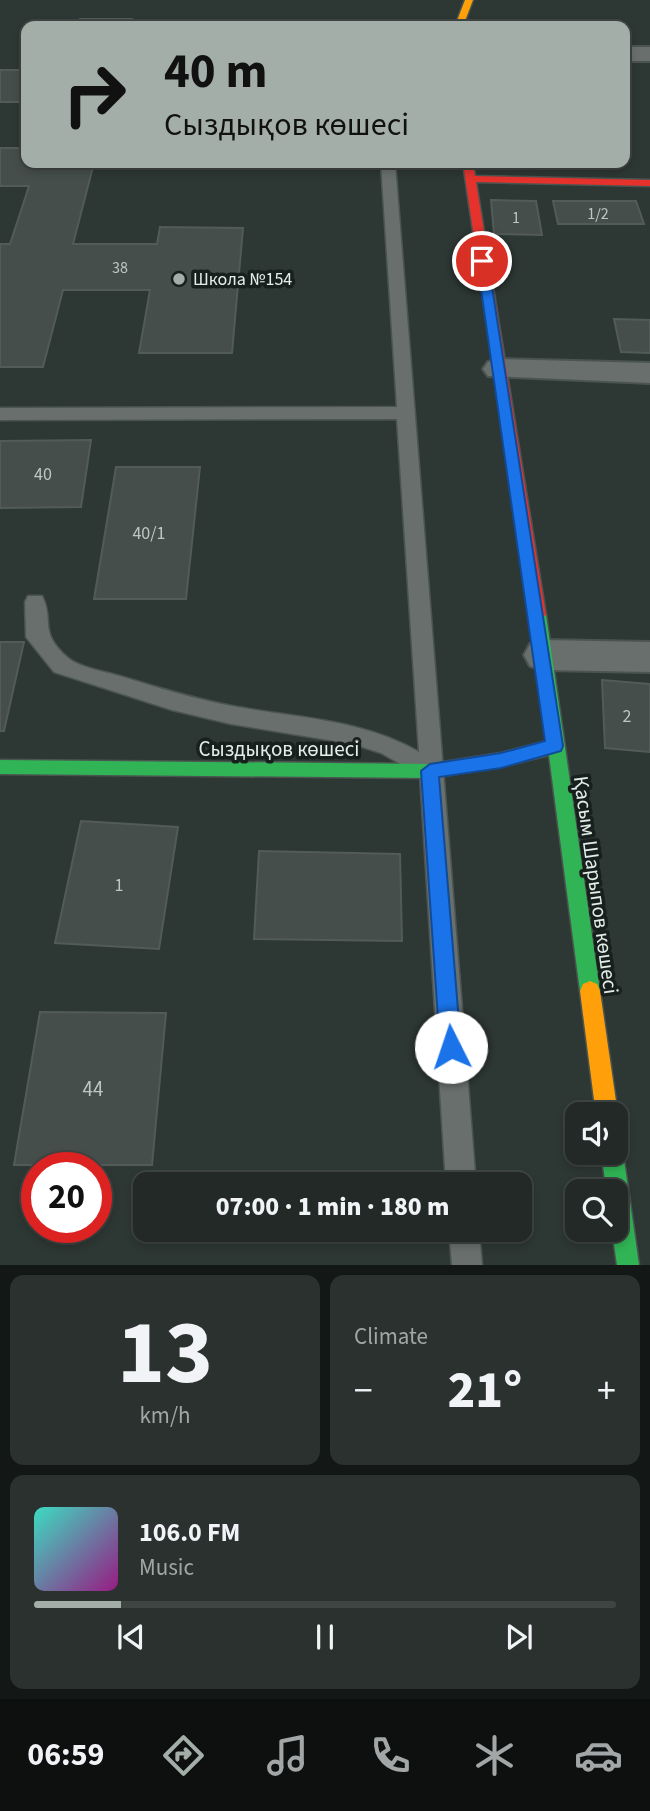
<!DOCTYPE html>
<meta charset="utf-8">
<style>
:root{--surface:#222926;--page:#2a312e;--text:#f1f3f6;--muted:#a2a6a7;--line:#3f4543;--accent:#a3aea9}
body{margin:0;font-family:"Source Sans 3",sans-serif;background:var(--page);color:var(--text);height:100vh;display:flex;flex-direction:column;font-size:26px;white-space:nowrap}
*{box-sizing:border-box;margin:0}
p{font-size:23px;color:var(--muted)}
.icon{flex:none;width:38px;height:38px;fill:none;stroke:currentColor;stroke-width:2;stroke-linecap:round;stroke-linejoin:round}
.map{position:relative;height:1265px;overflow:hidden}
.side{display:flex;flex-direction:column;gap:10px;padding:10px;background:#131715;flex:1}
.side>*{flex:none}
.top-card{position:absolute;left:21px;top:21px;width:609px;height:147px;border-radius:14px;box-shadow:0 4px 10px #0003,0 0 0 2px var(--line);background:#a3aea9;color:#111;overflow:hidden}
.buttons{position:absolute;left:565px;top:1102px;display:grid;gap:14px}
.buttons a{display:grid;place-items:center;width:63px;height:63px;border-radius:14px;background:var(--surface);box-shadow:0 4px 10px #0003,0 0 0 2px var(--line);font-size:35px}
.speed{position:absolute;left:21px;top:1152px;display:flex;gap:14px;font-size:35px;font-weight:700;text-align:center}
.speed>*{display:grid;place-content:center;width:91px;height:91px;border-radius:50%;background:var(--surface);box-shadow:0 4px 10px #0003,0 0 0 2px var(--line);line-height:1}
.speed .limit{border:10px solid #d22;background:#fff;color:#111}
.pin{position:absolute;display:grid;place-items:center;width:60px;height:60px;color:#fff;margin:-30px;border:4px solid #fff;border-radius:50%;box-shadow:0 2px 7px #0007}
.me{position:absolute;width:77px;margin:-38px;rotate:356deg;stroke-linejoin:round;filter:drop-shadow(0 0 5px #0008)}
.turn{display:flex;align-items:center;gap:24px;height:147px;padding:0 28px;font-size:32px}
.turn .icon{width:91px;height:91px;stroke-width:2.5}
.turn b{display:block;font-size:49px;line-height:60px}
.big{font-size:52px;font-weight:800;line-height:1.1}
.side .card{flex:1;display:flex;flex-direction:column;justify-content:center;gap:10px;min-width:0;padding:0 24px;border-radius:14px;background:var(--page)}
.side .dial{align-items:center;gap:0}
.dial b{font-size:91px;line-height:1}
.song{display:flex;align-items:center;gap:21px}
.cover{width:84px;height:84px;border-radius:10px;background:linear-gradient(135deg,hsl(170 70% 55%),hsl(310 70% 35%))}
.played{height:7px;border-radius:4px;background:linear-gradient(90deg,var(--accent) 15%,var(--line) 15%)}
.keys{display:flex;justify-content:space-around;direction:ltr}
.heat{display:flex;justify-content:space-between;align-items:center;font-size:38px;direction:ltr}
.side .tiles{flex:1;display:grid;gap:10px;grid-template-columns:1fr 1fr}
.card:last-child{grid-column:span 2}
.trip{position:absolute;left:133px;top:1172px;width:399px;height:70px;border-radius:14px;background:var(--surface);box-shadow:0 4px 10px #0003,0 0 0 2px var(--line);font-weight:800;line-height:70px;text-align:center}
.tabs{display:flex;height:112px;justify-content:space-around;align-items:center;background:#0e100f;color:var(--muted)}
.tabs .icon{width:49px;height:49px}
.tabs .active{color:var(--accent)}
.tabs b{font-size:32px;color:var(--text)}
.map>svg:first-child{display:block}
.building{fill:#464e4b;stroke:#525b58;stroke-width:2}
.lines{fill:none;stroke-linecap:round;stroke-linejoin:round}
.lane-casing{stroke:#4b5450;stroke-width:3}
.street-casing{stroke:#4b5450;stroke-width:4}
.fast-casing{stroke:#4b5450;stroke-width:3}
.slow-casing{stroke:#4b5450;stroke-width:3}
.jam-casing{stroke:#4b5450;stroke-width:3}
.lane{fill:#686f6c;fill-rule:evenodd}
.street{fill:#686f6c;fill-rule:evenodd}
.fast{fill:#30b455;fill-rule:evenodd}
.slow{fill:#ff9f0a;fill-rule:evenodd}
.jam{fill:#e5322d;fill-rule:evenodd}
.route{fill:#1a73e8;stroke:#114b97;stroke-width:2}
.poi-dot{fill:#a3aea9;stroke:#18201d;stroke-width:2.5}
.labels{text-anchor:middle;stroke-width:7;stroke-linejoin:round;paint-order:stroke}
.far-number-label{font-size:16px;fill:#bcc6c2}
.far-poi-label{font-size:18px;fill:#e3eee9;stroke:#18201d;text-anchor:start}
.number-label{font-size:18px;fill:#bcc6c2}
.street-label{font-size:21px;fill:#e3eee9;stroke:#18201d}
.near-number-label{font-size:21px;fill:#bcc6c2}
</style>
<div class="map">
<svg width="650" height="1265" viewBox="0 0 650 1265">
<rect width="100%" height="100%" fill="#2d3733"/>
<g class="building">
<path d="M80 19H132L131 26H78Z"/>
<rect x="0" y="70" width="26" height="32"/>
<path d="M0 148H26V163H94L73 244H157L160 227 243 228 232 353H139L150 290H63L43 367H0V244H10L29 186H0Z"/>
<path d="M491 200 536 201 542 235 494 234Z"/>
<path d="M553 201H636L644 224H558Z"/>
<path d="M614 319 650 320V353L621 352Z"/>
<path d="M91 440 81 507 0 508V441Z"/>
<path d="M116 467H200L186 599H94Z"/>
<path d="M0 642H24L4 731H0Z"/>
<path d="M602 680 650 684V752L605 748Z"/>
<path d="M81 821 178 827 159 949 55 943Z"/>
<path d="M259 851 400 854 402 941 254 939Z"/>
<path d="M40 1012 166 1013 152 1165H14Z"/>
</g>
<g class="lines">
<defs>
<g id="lane">
<path d="M381 163H395L476 1185H446L420 775 381 753 353 744 231 724 172 710 54 672 26 637 25 602 28 596H42C55 621 37 631 68 658 80 668 108 672 123 677 159 688 195 699 232 706 296 718 362 719 419 752L397 419 0 420V408L397 407Z"/>
<path d="M449 1230H479L482 1265H452Z"/>
</g>
<g id="street">
<rect x="625" y="47" width="25" height="14"/>
<path d="M499 359 650 363V383L488 376 483 369 488 362Z"/>
<path d="M544 640 650 642V672L544 670 530 666 524 655 530 644Z"/>
</g>
<g id="fast">
<path d="M538 609 546 615 600 991 597 998 590 1001 583 998 580 991 549 755 501 767 430 778 0 774V760L430 764 501 753 547 741 530 615Z"/>
<path d="M616 1144 620 1145 623 1153 639 1265H617L612 1230H616V1192H607L601 1153H616Z"/>
</g>
<g id="slow">
<path d="M465 0H473L463 26H455Z"/>
<path d="M590 981 597 984 600 991 618 1115 616 1119V1115H596L580 991 583 984Z"/>
</g>
<path id="jam" d="M463 163H473L475 176 650 180V186L476 182 546 615 538 621 530 615Z"/>
</defs>
<use href="#lane" class="lane-casing"/>
<use href="#street" class="street-casing"/>
<use href="#fast" class="fast-casing"/>
<use href="#slow" class="slow-casing"/>
<use href="#jam" class="jam-casing"/>
<use href="#lane" class="lane"/>
<use href="#street" class="street"/>
<use href="#fast" class="fast"/>
<use href="#slow" class="slow"/>
<use href="#jam" class="jam"/>
</g>
<path class="route" d="M482 257 488 261 563 746 561 751 501 768 439 777 461 1047 458 1054 451 1057 443 1054 440 1047 421 771 430 764 501 753 545 741 477 261Z"/>
<circle class="poi-dot" cx="179" cy="279" r="7"/>
<g class="labels">
<g class="far-number-label">
<text x="598" y="219">1/2</text>
<text x="516" y="223">1</text>
<text x="120" y="273">38</text>
</g>
<g class="far-poi-label">
<text x="193" y="285">Школа №154</text>
</g>
<g class="number-label">
<text x="43" y="480">40</text>
<text x="149" y="539">40/1</text>
<text x="627" y="722">2</text>
<text x="119" y="891">1</text>
</g>
<g class="street-label">
<text x="279" y="756">Сыздықов көшесі</text>
<text transform="translate(596 885) rotate(82)" y="7">Қасым Шарыпов көшесі</text>
</g>
<g class="near-number-label">
<text x="93" y="1096">44</text>
</g>
</g>
</svg>
<div class="buttons">
<a><svg class="icon" aria-label="sound" viewBox="0 0 24 24"><path d="M4 9h4l5-4v14l-5-4H4zM17 9q2 3 0 6"/></svg></a>
<a><svg class="icon" aria-label="search" viewBox="0 0 24 24"><circle cx="10" cy="10" r="6"/><path d="M15 15l6 6"/></svg></a>
</div>
<div class="speed"><div class="limit">20</div></div>
<div class="pin" style="left:482px;top:261px;background:#d93025"><svg class="icon" aria-label="arrive" viewBox="0 0 24 24"><path d="M6 21V4h12l-3 4 3 4H6"/></svg></div>
<svg class="me" style="left:451px;top:1047px" viewBox="-20 -20 40 40"><circle r="19" fill="#fff"/><path d="M0-13L10 11 0 6-10 11z" fill="#1a73e8"/></svg>
<div class="trip">07:00 · 1 min · 180 m</div>
<div class="top-card">
<div class="turn"><svg class="icon" aria-label="right" viewBox="0 0 24 24"><path d="M7 20v-9h11M14 6l5 5-5 5"/></svg><div><b>40 m</b>Сыздықов көшесі</div></div>
</div>
</div>
<section class="side">
<div class="tiles">
<div class="card dial"><b>13</b><p>km/h</p></div>
<div class="card"><p>Climate</p>
<div class="heat"><a>−</a><b class="big">21°</b><a>+</a></div>
</div>
<div class="card">
<div class="song"><i class="cover"></i><div><b>106.0 FM</b><p>Music</p></div></div>
<div class="played"></div>
<div class="keys"><svg class="icon" aria-label="previous" viewBox="0 0 24 24"><path d="M18 5L8 12l10 7zM5 5v14"/></svg><svg class="icon" aria-label="pause" viewBox="0 0 24 24"><path d="M8 5v14M16 5v14"/></svg><svg class="icon" aria-label="next" viewBox="0 0 24 24"><path d="M6 5l10 7-10 7zM19 5v14"/></svg></div>
</div>
</div>
</section>
<nav class="tabs">
<b>06:59</b>
<svg class="icon active" aria-label="directions" viewBox="0 0 24 24"><path d="M12 3l9 9-9 9-9-9zM9 14v-3h6M13 9l2 2-2 2"/></svg>
<svg class="icon" aria-label="music" viewBox="0 0 24 24"><path d="M9 18V5l10-2v13"/><circle cx="6" cy="18" r="3"/><circle cx="16" cy="16" r="3"/></svg>
<svg class="icon" aria-label="phone" viewBox="0 0 24 24"><path d="M5 4h4l2 5-3 2q2 4 5 5l2-3 5 2v4C11 20 4 13 5 4z"/></svg>
<svg class="icon" aria-label="climate" viewBox="0 0 24 24"><path d="M12 3v18M4 7l16 10M4 17L20 7"/></svg>
<svg class="icon" aria-label="car" viewBox="0 0 24 24"><path d="M5 17H2v-5l4-1 3-4h7l3 4 3 1v5h-3M9 17h6M6 11h13"/><circle cx="7" cy="17" r="2"/><circle cx="17" cy="17" r="2"/></svg>
</nav>
